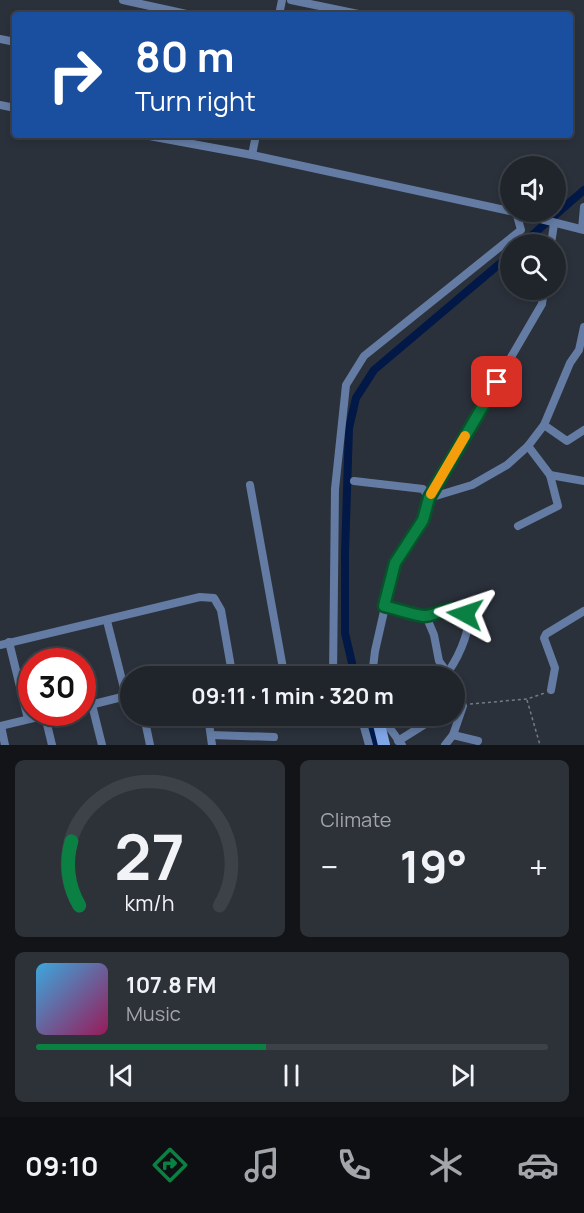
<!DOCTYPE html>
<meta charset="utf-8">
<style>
:root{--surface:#20252c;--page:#2d3138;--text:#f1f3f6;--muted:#a2a5a9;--line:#3d4248;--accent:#0b8043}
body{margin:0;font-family:Manrope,sans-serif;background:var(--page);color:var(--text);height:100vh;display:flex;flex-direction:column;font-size:22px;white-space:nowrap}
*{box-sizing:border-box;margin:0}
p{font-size:20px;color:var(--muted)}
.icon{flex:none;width:33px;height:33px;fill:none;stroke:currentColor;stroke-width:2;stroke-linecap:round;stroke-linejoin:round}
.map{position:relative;height:745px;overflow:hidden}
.panel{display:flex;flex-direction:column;gap:15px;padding:15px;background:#121418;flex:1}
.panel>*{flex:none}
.hud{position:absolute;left:12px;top:12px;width:561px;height:126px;border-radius:6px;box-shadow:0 3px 9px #0003,0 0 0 2px var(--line);background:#1a4fa0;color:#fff;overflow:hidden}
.tools{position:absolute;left:500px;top:156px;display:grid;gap:12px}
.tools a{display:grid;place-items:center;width:66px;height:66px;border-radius:50%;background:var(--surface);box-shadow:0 3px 9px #0003,0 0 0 2px var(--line);font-size:30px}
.speed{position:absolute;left:18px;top:648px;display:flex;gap:12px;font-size:30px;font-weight:700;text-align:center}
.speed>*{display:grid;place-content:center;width:78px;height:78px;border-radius:50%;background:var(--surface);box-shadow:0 3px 9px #0003,0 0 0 2px var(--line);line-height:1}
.speed .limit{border:9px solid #d22;background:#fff;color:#111}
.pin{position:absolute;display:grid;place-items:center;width:51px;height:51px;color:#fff;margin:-26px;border-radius:12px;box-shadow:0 3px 9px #0006}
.me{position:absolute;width:66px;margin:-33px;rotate:275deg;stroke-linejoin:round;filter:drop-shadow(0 0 4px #0008)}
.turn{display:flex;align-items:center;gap:21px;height:126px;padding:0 24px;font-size:27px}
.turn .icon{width:78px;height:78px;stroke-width:2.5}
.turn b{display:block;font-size:42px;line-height:51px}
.big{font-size:45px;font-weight:700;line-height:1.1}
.panel .widget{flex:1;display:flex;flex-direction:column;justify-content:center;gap:9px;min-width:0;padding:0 21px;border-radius:9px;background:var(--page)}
.panel .dial{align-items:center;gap:0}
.dial svg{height:156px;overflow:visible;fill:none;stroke:var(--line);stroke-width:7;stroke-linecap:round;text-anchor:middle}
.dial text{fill:var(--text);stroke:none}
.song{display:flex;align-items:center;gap:18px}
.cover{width:72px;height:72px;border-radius:9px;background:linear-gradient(135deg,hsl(200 70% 55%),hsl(330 70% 35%))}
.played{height:6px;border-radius:3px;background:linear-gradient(90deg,var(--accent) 45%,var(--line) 45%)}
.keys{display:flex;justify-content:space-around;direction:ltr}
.heat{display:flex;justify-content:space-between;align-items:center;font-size:33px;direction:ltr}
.panel .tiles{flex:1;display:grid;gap:15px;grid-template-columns:1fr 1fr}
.widget:last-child{grid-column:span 2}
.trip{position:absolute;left:120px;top:666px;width:345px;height:60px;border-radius:30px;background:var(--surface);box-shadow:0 3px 9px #0003,0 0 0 2px var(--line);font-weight:700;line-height:60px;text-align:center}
.dock{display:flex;height:96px;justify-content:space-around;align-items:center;background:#0d0f12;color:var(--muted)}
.dock .icon{width:42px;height:42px}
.dock .on{color:var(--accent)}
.dock b{font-size:27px;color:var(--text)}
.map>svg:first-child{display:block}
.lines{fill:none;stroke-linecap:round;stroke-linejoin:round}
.canal{stroke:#021847;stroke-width:8}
.path{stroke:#767b84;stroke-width:1.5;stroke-dasharray:3 3;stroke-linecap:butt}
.street{stroke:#647ca4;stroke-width:8}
.secondary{stroke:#80a5e6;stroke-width:12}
.route-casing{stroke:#07532c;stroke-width:15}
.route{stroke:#0b8043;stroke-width:10}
.slow{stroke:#f59e0b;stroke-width:10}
</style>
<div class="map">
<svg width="584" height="745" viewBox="0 0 584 745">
<rect width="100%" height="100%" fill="#2b313b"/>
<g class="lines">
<g class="canal">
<path d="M522 244 584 190"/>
<path d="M355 676 345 633V553L349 428 356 398 374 370 510 255"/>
<path d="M369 716 376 745"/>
</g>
<g class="path">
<path d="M527 700 540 745"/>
<path d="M470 704 527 699 545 693"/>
</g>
<g class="street">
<path d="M123 0 191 15"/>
<path d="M291 0 363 15"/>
<path d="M279 15 282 0"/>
<path d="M0 39 15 42"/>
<path d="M0 105 15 108"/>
<path d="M144 135 252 155 510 211"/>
<path d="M252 155 256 135"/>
<path d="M513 212 584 230"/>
<path d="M582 229 584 207"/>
<path d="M551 244 554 224"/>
<path d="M544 425 567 441 584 430"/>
<path d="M550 475 584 481"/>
<path d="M354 481 423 489 429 498 472 485 507 465 528 446 544 425 570 363 579 350 584 327"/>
<path d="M250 485 284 674"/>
<path d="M518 526 558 506 550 475 528 446"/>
<path d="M384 606C396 609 415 618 426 616 438 614 441 607 458 610 482 615 455 662 448 672"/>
<path d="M426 616 434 635 439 661 450 676"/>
<path d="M107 621 126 696"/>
<path d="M9 642 28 719"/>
<path d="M0 645 200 597 214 598 221 610 232 673"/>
<path d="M217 676 232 673 293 676"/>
<path d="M333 676 335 489 346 385 364 356 521 230 516 212"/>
<path d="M372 676 375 651 395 563 423 520 429 498 542 304 544 290"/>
<path d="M551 690 555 668 544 638 546 634 584 611"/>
<path d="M92 705 102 745"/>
<path d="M82 707 130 695"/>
<path d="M45 716 52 745"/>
<path d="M144 716 150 745"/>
<path d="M208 716 212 745"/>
<path d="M361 716 369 745"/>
<path d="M381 716 402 745"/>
<path d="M0 726 59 712"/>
<path d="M1 726 5 745"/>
<path d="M211 735 274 737"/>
<path d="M453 735 478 741"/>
<path d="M398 741 438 716"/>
<path d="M445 745 453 735 463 706 454 683"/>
</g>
<path class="secondary" d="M377 716 384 745"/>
</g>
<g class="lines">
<defs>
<path id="route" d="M465 614C448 602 436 617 423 616 410 614 397 609 384 606L395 563 423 520 429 498 497 382"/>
</defs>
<use href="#route" class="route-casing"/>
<use href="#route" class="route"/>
<path class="slow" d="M431 494 465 436"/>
</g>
</svg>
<div class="tools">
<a><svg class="icon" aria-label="sound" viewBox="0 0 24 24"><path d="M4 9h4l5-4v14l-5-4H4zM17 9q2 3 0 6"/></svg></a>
<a><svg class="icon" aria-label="search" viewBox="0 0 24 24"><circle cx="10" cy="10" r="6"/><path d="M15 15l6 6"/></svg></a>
</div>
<div class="speed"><div class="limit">30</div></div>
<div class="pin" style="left:497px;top:382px;background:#d93025"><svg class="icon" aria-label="arrive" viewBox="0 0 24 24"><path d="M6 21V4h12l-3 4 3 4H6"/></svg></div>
<svg class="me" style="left:465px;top:614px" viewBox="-20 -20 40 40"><path d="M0-17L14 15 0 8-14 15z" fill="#0b8043" stroke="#fff" stroke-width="4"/></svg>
<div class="trip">09:11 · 1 min · 320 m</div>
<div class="hud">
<div class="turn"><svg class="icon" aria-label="right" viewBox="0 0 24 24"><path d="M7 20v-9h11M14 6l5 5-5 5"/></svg><div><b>80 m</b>Turn right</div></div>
</div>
</div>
<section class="panel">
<div class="tiles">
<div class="widget dial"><svg viewBox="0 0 100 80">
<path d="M14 69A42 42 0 1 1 86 69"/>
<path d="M14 69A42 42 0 0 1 10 36" stroke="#0b8043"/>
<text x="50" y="56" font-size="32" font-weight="700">27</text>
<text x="50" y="72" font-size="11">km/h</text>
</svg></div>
<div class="widget"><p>Climate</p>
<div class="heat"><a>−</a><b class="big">19°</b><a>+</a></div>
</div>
<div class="widget">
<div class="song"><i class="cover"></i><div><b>107.8 FM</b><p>Music</p></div></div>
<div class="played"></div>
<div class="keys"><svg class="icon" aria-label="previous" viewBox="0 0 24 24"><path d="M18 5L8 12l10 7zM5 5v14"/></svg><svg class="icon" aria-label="pause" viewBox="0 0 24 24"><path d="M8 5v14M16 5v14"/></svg><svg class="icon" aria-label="next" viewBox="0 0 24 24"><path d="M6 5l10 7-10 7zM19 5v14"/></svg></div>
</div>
</div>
</section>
<nav class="dock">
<b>09:10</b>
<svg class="icon on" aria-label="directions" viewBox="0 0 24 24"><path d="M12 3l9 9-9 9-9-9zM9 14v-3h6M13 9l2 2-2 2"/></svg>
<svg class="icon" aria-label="music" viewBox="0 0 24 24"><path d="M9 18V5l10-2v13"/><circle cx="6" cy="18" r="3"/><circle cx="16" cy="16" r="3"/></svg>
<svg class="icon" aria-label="phone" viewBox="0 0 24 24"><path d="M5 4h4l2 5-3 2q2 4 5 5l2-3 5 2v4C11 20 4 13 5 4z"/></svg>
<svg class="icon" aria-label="climate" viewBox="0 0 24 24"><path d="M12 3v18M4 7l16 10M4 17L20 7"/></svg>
<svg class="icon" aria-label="car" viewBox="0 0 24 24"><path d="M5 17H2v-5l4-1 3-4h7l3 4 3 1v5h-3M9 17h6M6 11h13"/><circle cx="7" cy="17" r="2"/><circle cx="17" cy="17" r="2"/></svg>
</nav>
